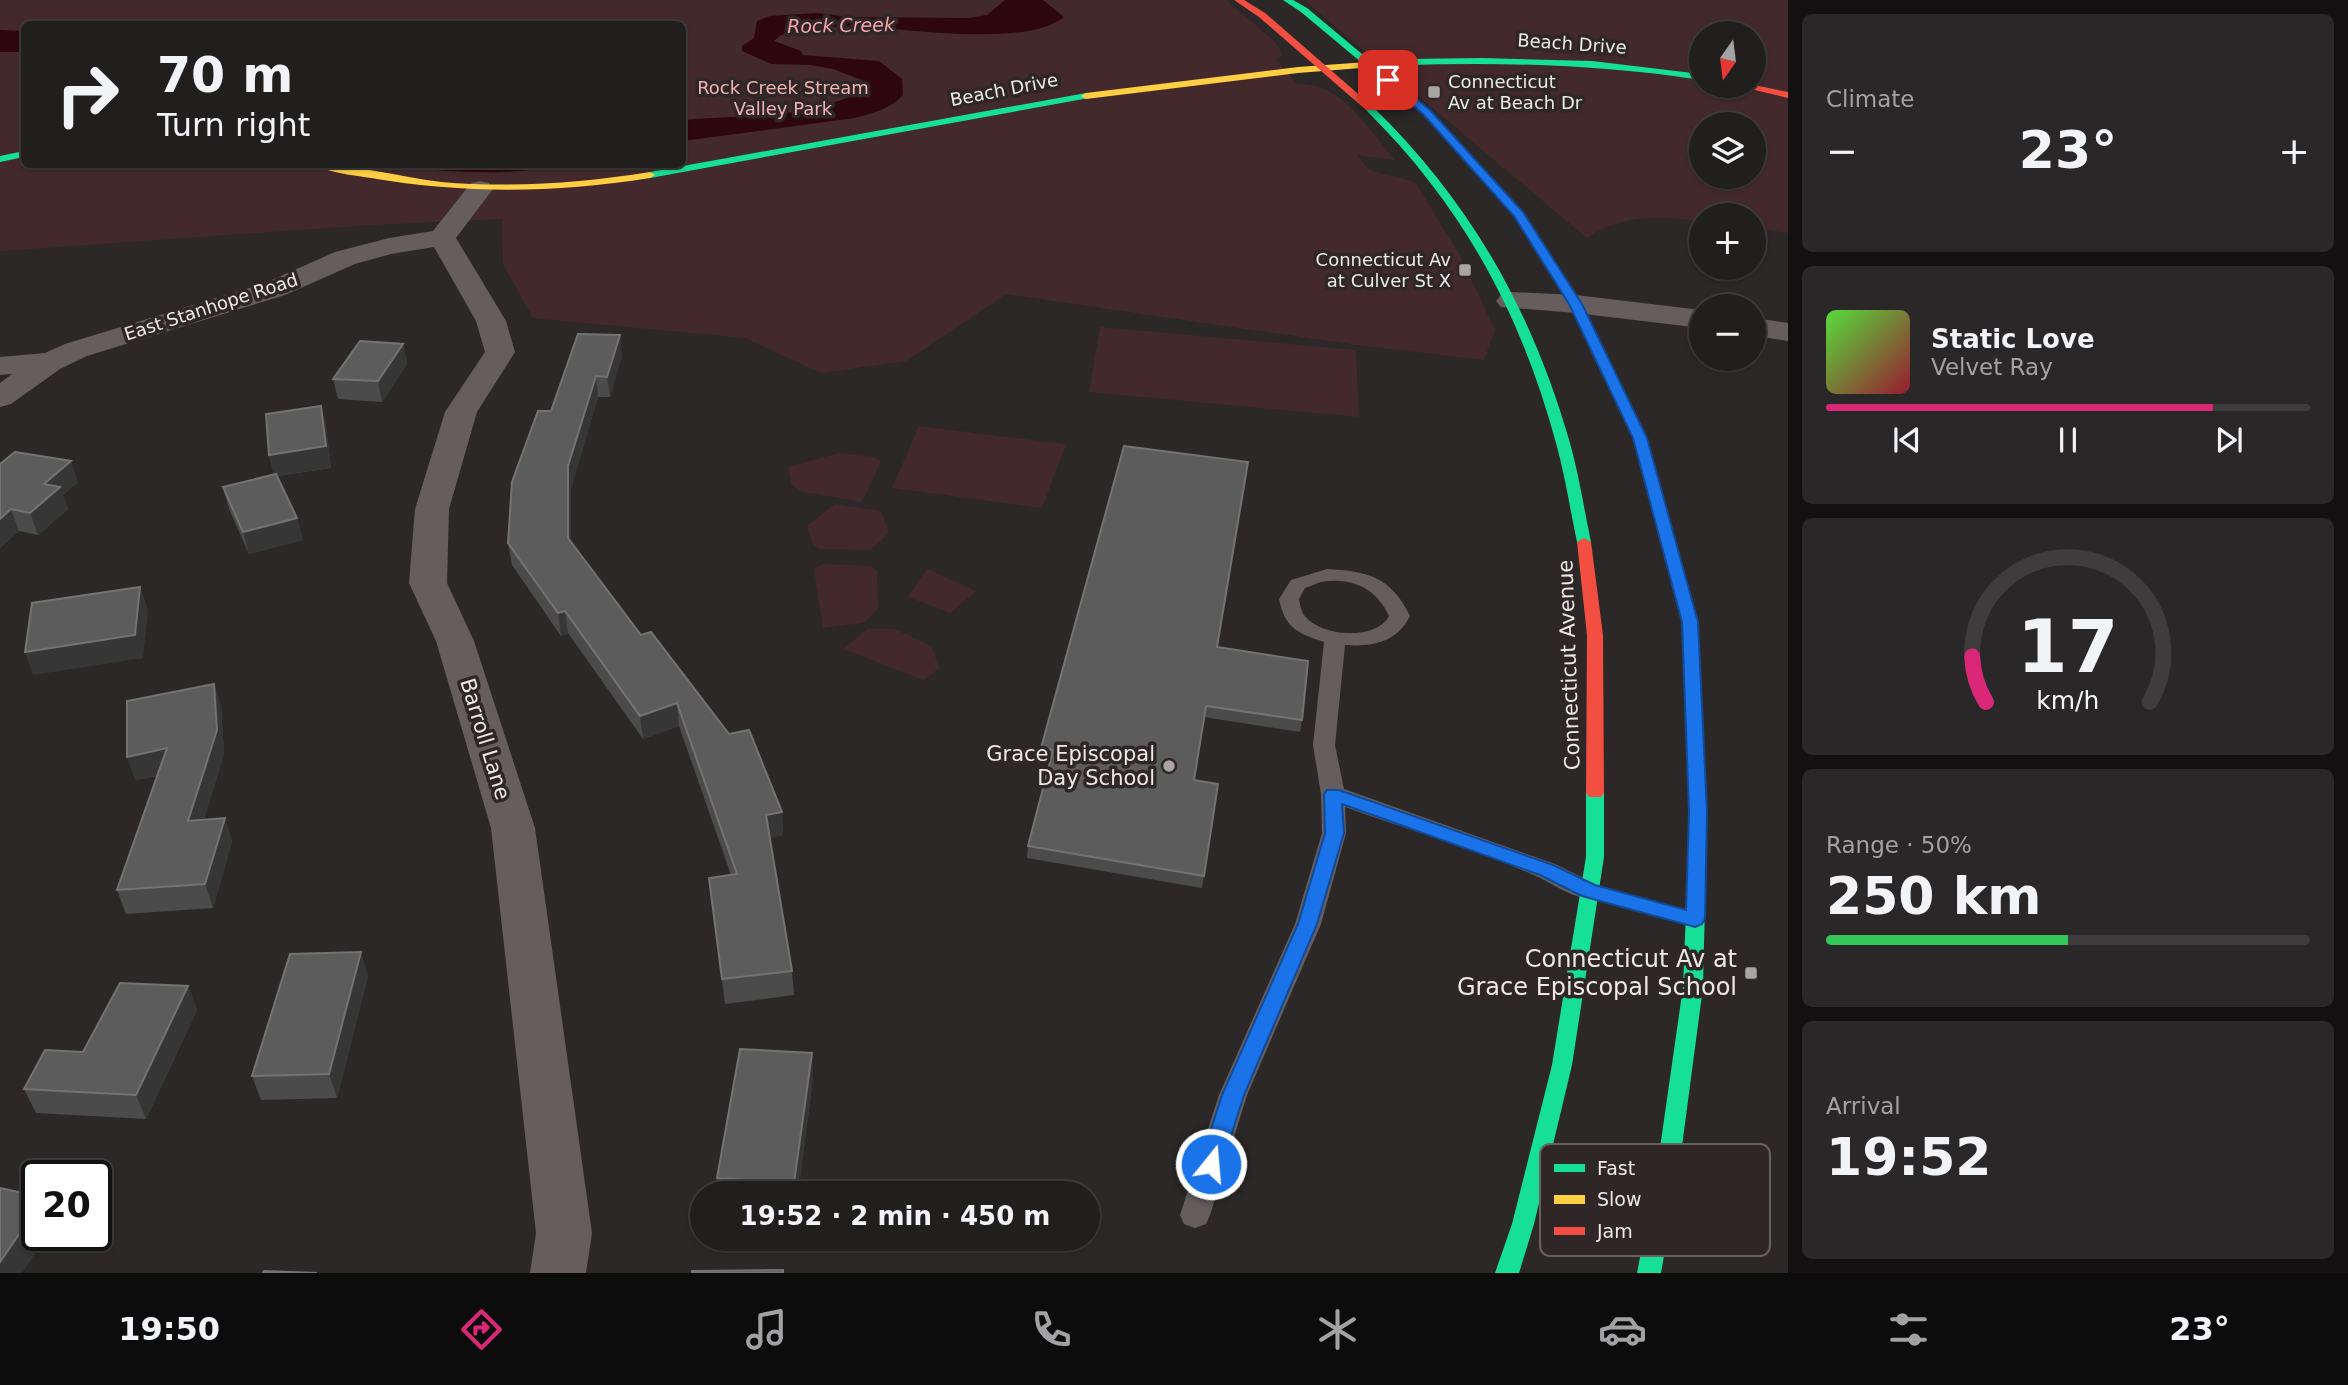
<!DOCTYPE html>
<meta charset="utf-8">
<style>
:root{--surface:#211e1e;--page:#292727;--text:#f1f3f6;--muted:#a2a2a4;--line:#3e3c3c;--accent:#db2777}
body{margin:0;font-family:"DejaVu Sans",sans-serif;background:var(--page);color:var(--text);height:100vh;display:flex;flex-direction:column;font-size:26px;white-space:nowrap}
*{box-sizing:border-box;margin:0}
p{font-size:23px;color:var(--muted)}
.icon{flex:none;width:38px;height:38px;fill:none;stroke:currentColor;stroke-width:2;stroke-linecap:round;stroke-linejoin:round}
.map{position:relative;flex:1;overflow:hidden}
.panel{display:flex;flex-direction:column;gap:14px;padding:14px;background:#121010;width:560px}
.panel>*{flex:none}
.hud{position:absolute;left:21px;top:21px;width:665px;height:147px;border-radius:10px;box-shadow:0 2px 5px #0004,0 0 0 2px var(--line);background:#211e1e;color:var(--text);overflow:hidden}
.needle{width:46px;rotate:194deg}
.fabs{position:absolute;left:1689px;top:21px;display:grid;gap:14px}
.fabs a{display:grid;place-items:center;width:77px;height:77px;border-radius:50%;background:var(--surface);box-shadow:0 2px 5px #0004,0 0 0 2px var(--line);font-size:35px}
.speed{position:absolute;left:21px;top:1160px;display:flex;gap:14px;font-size:35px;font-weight:700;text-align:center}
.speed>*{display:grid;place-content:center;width:91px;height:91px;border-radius:50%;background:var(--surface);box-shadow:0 2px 5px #0004,0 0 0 2px var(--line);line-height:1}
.speed .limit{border:4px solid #111;border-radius:10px;background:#fff;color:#111}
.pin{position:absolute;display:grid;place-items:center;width:60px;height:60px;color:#fff;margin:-30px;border-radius:14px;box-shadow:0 4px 10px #0006}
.me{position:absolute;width:77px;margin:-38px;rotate:17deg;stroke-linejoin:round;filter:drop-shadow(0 0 5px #0008)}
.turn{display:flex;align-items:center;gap:24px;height:147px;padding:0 21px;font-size:32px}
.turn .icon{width:91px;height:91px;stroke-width:2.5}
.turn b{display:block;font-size:49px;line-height:60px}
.big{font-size:52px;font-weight:800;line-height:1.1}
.panel .widget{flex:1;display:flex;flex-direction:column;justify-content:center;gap:10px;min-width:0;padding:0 24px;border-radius:10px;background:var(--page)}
.panel .dial{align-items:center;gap:0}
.dial svg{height:182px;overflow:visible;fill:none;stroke:var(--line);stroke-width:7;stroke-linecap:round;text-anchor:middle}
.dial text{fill:var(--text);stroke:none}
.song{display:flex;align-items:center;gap:21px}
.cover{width:84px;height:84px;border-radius:10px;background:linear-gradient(135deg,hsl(110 70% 55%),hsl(350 70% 35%))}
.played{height:7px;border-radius:4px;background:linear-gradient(90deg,var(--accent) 80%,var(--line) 80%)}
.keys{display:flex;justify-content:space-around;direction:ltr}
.heat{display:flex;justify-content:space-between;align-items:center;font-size:38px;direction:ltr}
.charge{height:10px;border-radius:5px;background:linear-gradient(90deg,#34c759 50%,var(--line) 0)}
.trip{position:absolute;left:690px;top:1181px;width:410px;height:70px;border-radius:35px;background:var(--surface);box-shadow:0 2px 5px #0004,0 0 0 2px var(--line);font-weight:800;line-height:70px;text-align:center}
.tabs{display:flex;height:112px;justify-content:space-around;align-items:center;background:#0d0c0c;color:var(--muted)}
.tabs .icon{width:49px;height:49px}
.tabs .current{color:var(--accent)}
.tabs b{font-size:32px;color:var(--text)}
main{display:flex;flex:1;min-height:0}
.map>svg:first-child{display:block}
.green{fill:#43292b;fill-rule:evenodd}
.water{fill:#2e070e}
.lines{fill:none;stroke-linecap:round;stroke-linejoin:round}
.lane{fill:#655d5e;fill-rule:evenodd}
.street{fill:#655d5e;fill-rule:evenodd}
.fast{fill:#16e098;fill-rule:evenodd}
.slow{fill:#ffcf43;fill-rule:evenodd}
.jam{fill:#f24e42;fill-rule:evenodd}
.wall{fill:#4b4b4c}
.shaded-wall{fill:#373636}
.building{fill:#5d5c5d;stroke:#747273;stroke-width:2}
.route{fill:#1a73e8;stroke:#114b97;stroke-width:2}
.poi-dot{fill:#aaa5a5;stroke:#2e2627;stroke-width:2.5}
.labels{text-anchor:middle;stroke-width:7;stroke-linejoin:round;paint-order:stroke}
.far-street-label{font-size:18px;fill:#eee9e9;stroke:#2e2627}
.far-poi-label{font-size:18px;fill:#eee9e9;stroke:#2e2627;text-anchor:start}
.far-park-label{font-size:18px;fill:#f5b2b5;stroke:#2e2627}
.far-water-label{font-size:19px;font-style:italic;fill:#f8a6aa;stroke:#2e2627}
.street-label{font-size:21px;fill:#eee9e9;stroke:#2e2627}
.poi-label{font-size:21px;fill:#eee9e9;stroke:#2e2627;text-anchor:end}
.near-poi-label{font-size:24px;fill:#eee9e9;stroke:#2e2627;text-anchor:end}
.key{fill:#2e2627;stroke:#686061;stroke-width:2}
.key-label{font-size:19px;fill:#eee9e9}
</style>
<main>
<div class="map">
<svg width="1788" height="1273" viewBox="0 0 1788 1273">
<rect width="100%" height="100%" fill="#2c2828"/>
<g class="green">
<path d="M0 0H1227C1239 15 1280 39 1282 55L1276 59 1297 84C1342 82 1369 130 1395 160L1357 155 1369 170 1415 182 1459 254 1495 330 1484 360 1357 345 1006 294 906 361 821 373 745 338 533 318 503 264 502 219 371 225 0 251ZM24 24H682V164H24Z"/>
<path d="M1304 0H1788V233L1754 228V215H1701V221C1660 216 1622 214 1587 238ZM1701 33H1754V86H1701ZM1701 124H1754V177H1701Z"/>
<path d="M1100 327 1356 350 1359 417 1089 392Z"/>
<path d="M919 426 1065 444H1066L1042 508 892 488Z"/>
<path d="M839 453 874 457 881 461 862 502 799 491 791 483 788 467Z"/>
<path d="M835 504 881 511 889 533 870 550 820 549 813 545 807 526Z"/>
<path d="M823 564 871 566 877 571 878 609 863 623 823 628 814 569Z"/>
<path d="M927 569 976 591 950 613 908 597Z"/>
<path d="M868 629H895L932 647 939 668 924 680 843 649Z"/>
</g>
<g class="water">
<path d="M1005 0H1043L1064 17C1025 49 896 27 846 26 835 26 824 29 813 29 798 30 786 29 774 41L801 51 803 55 879 61 902 79 903 95C891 109 872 113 855 118L683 141V120C742 115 810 119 864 90L862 80 833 69 810 65 771 64 742 51V46L754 38 757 21 770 16 817 13 850 17 969 18 987 15Z"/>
<path d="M0 30 24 31V52H0Z"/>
<path d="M385 165 564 164V165C504 177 446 172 385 165Z"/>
</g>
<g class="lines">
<path class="lane" d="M1327 569C1368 571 1391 577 1410 616 1397 642 1373 647 1345 645L1335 745 1344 789 1555 864 1598 885 1601 891 1598 897C1578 903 1556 885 1538 877 1476 849 1409 830 1345 807L1346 833 1321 924 1247 1095 1210 1215 1206 1224 1195 1228 1184 1224 1180 1215 1219 1095 1295 924 1322 833 1321 794 1313 745 1324 642C1297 633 1285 628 1279 599L1291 580ZM1321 582C1352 577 1376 588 1389 616 1376 641 1320 637 1304 615 1301 611 1300 604 1299 599L1305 588Z"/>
<g class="street">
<path d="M480 181 489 183 493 189 456 238 506 321 515 352 477 412 449 509 447 583 474 641 535 828 592 1233 586 1273H530L536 1233 491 828 436 641 409 583 415 509 445 412 485 352 476 321 434 247 391 254 355 264 285 295 87 356 60 369 11 404 0 407V383L12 374 0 375V357L45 353 65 344 265 283 335 252 389 238 433 231 471 183Z"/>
<path d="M1511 292 1576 295 1701 310V328L1576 313 1501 307 1496 301 1501 295Z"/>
<path d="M1754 318 1788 323V341L1754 336Z"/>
</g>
<g class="fast">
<path d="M1283 0H1293L1307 8 1429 110 1524 214 1582 304 1647 438 1684 571 1681 574 1676 576 1668 571 1633 438 1570 304 1515 216 1423 114 1301 12Z"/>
<path d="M1482 58 1592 61 1701 74V80C1603 65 1507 62 1408 65L1403 62 1408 59Z"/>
<path d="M1086 93 1089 94V98L650 178 645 175 650 172Z"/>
<path d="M1366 106H1372C1471 202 1532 311 1570 443 1579 475 1584 509 1591 542L1589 545H1579L1577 542C1570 509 1565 475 1556 443 1521 313 1462 205 1366 110Z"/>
<path d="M24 151V157L0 162V156Z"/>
<path d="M1595 787 1601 789 1604 793V857L1572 1065 1534 1224 1519 1273H1495L1512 1224 1552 1065 1586 857V793L1589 789Z"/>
<path d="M1697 855 1703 857 1706 862 1703 987 1679 1169 1661 1273H1637L1657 1169 1683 987 1688 862 1691 857Z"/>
</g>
<g class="slow">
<path d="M1408 59 1413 62 1411 64 1298 73 1086 99 1081 96 1086 93 1298 67Z"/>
<path d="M313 164C356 164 398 177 441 182 511 188 581 183 650 172L655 175 650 178C556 193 465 194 371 178 353 175 328 173 313 164Z"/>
<path d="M1676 566 1684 571 1698 622 1707 812 1706 862 1703 867H1691L1688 862 1689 812 1682 622 1668 571Z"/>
</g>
<g class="jam">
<path d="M1234 0H1244L1265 13 1372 106V110H1366L1259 17Z"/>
<path d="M1754 85 1788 92V98L1738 86Z"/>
<path d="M1584 538 1591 542 1603 635 1604 793 1601 797H1589L1586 793 1587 635 1577 542Z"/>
<path d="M1589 884 1695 912 1702 914 1704 919 1702 924 1695 926 1582 896 1580 891 1582 886Z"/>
</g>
</g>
<g class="wall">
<path d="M403 344 407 364 382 402 338 399 333 379Z"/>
<path d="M622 355 610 397H598L571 488V542L641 635 782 812 783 835 770 838 792 971 794 995 725 1004 709 878 731 875 679 726 643 739 568 633 561 636 512 565 508 543 551 411Z"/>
<path d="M321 406 326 427 331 468 277 476 297 518 303 540 249 554 229 509 223 487 274 475 269 455Z"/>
<path d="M0 464 78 482 63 495 68 509 38 535 19 531 0 548Z"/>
<path d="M1217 647 1302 720 1300 732 1204 717 1194 780 1218 784 1202 888 1027 858 1028 846 1050 762 1040 760 1041 748Z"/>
<path d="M214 684 221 707 224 754 204 819 225 818 232 842 213 908 126 914 117 890 157 776 135 780Z"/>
<path d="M368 976 337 1098 261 1100 252 1076Z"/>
<path d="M188 986 197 1010 146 1119 36 1113 24 1089Z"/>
<path d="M813 1078 798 1194H718L717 1178Z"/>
</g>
<g class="shaded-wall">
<path d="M620 335 622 355 610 397 607 377Z"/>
<path d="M403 344 407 364 382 402 378 381Z"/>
<path d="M596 376 598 397 571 488V560L568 538V466Z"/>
<path d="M321 406 326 427 331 468 274 476 269 455Z"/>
<path d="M71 461 78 482 63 495 68 509 38 535 30 513 44 484Z"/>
<path d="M11 509 19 531 0 548V519Z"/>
<path d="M297 518 303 540 249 554 243 532Z"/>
<path d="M140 587 148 610 143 658 33 675 25 652Z"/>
<path d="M565 611 568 633 561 636 558 613Z"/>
<path d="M214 684 221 707 224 754 196 844 188 821Z"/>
<path d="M677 703 679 726 643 739 640 716Z"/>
<path d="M167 748 175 772 135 780 127 757Z"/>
<path d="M782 812 783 835 768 839 766 815Z"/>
<path d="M225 818 232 842 213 908 205 884Z"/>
<path d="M361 952 368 976 337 1098 329 1074Z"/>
<path d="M188 986 197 1010 146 1119 136 1095Z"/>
<path d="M812 1053 813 1078 798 1194H795L794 1183Z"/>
<path d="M37 1208V1236H47L22 1273H0V1262Z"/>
</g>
<g class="building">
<path d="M578 334 620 335 607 377 596 376 568 466V538L641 635 651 632 729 734 749 730 782 812 766 815 792 971 722 979 709 878 737 874 677 703 640 716 565 611 558 613 508 543 512 482 538 411H551Z"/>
<path d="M360 341 403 344 378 381 333 379Z"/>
<path d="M321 406 326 446 269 455 266 414Z"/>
<path d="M1124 446 1248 462 1217 647 1308 661 1302 720 1206 706 1194 780 1218 784 1204 876 1028 846 1053 750 1041 748Z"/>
<path d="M15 452 71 461 44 484 60 487 30 513 11 509 0 519V464Z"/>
<path d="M276 474 297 518 243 532 223 487Z"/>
<path d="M140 587 135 635 25 652 32 603Z"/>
<path d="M214 684 217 730 188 821 225 818 205 884 117 890 167 748 127 757V701Z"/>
<path d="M361 952 329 1074 252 1076 290 954Z"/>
<path d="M120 983 188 986 136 1095 24 1089 45 1050 83 1052Z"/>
<path d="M740 1049 812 1053 794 1183 717 1178Z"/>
<path d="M0 1188 37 1196V1208L0 1262Z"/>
<path d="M783 1270V1273H692V1271Z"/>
<path d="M264 1271 317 1273H263Z"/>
</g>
<path class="route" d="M1385 78H1391L1430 110 1523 212 1582 304 1647 438 1698 622 1707 812 1705 919 1702 924 1695 927 1582 896 1540 875 1342 804 1344 833 1317 924 1244 1095 1222 1164 1219 1171 1211 1173 1203 1171 1200 1164 1222 1095 1298 924 1325 833 1324 794 1327 790H1339L1553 865 1595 885 1686 910 1689 812 1682 622 1633 438 1569 304 1514 216 1423 114 1385 82Z"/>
<g class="poi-dot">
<rect x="1427" y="85" width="14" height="14" rx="3.5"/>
<rect x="1458" y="263" width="14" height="14" rx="3.5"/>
<circle cx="1169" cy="766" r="7"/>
<rect x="1744" y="966" width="14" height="14" rx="3.5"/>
</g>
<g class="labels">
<g class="far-street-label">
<text transform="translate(1572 44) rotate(4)" y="6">Beach Drive</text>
<text transform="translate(1004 90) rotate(-11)" y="6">Beach Drive</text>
<text transform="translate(211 307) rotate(-18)" y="6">East Stanhope Road</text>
</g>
<g class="far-poi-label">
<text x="1448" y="88">Connecticut<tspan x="1448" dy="21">Av at Beach Dr</tspan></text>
<text x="1451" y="266" text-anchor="end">Connecticut Av<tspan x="1451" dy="21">at Culver St X</tspan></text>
</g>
<g class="far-park-label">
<text x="783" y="94">Rock Creek Stream<tspan x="783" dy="21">Valley Park</tspan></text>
</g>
<g class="far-water-label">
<text transform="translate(841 25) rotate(-1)" y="7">Rock Creek</text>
</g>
<g class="street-label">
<text transform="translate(1569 665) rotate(-92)" y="7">Connecticut Avenue</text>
<text transform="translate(485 739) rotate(73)" y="7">Barroll Lane</text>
</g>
<g class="poi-label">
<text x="1155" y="761">Grace Episcopal<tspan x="1155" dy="24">Day School</tspan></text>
</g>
<g class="near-poi-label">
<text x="1737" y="967">Connecticut Av at<tspan x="1737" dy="28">Grace Episcopal School</tspan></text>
</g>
</g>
<rect x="1540" y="1144" width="230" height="112" rx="10" class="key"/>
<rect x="1554" y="1164" width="31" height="8" fill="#16e098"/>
<rect x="1554" y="1195" width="31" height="9" fill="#ffcf43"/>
<rect x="1554" y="1227" width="31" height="8" fill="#f24e42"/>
<g class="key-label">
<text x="1597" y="1175">Fast</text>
<text x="1597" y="1206">Slow</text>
<text x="1597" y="1238">Jam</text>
</g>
</svg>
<div class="fabs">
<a><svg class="needle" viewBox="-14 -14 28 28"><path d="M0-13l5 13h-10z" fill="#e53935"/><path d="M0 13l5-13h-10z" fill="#a2a2a4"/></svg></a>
<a><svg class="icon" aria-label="layers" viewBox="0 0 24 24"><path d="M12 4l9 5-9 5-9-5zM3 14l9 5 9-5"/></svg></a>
<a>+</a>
<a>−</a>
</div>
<div class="speed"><div class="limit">20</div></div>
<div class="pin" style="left:1388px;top:80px;background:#d93025"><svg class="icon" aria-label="arrive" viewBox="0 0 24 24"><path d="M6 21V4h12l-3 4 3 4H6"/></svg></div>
<svg class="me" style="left:1211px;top:1164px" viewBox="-20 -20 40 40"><circle r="17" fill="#1a73e8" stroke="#fff" stroke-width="3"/><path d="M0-11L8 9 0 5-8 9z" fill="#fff"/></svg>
<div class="trip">19:52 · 2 min · 450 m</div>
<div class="hud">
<div class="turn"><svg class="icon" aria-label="right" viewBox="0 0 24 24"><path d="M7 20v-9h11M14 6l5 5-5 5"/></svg><div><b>70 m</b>Turn right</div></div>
</div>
</div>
<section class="panel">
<div class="widget"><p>Climate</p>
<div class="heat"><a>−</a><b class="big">23°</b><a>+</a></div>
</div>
<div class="widget">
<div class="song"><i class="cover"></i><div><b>Static Love</b><p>Velvet Ray</p></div></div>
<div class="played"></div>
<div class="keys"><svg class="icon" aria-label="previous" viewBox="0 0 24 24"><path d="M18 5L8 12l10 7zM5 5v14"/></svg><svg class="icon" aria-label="pause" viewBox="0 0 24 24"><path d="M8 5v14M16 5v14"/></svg><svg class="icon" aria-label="next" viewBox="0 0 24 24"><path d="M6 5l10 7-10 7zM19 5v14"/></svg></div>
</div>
<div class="widget dial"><svg viewBox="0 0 100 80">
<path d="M14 69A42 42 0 1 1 86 69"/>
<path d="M14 69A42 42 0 0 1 8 49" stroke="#db2777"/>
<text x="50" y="56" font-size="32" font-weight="700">17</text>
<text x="50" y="72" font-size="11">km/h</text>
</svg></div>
<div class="widget"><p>Range · 50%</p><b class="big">250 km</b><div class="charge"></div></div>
<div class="widget"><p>Arrival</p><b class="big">19:52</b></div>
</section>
</main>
<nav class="tabs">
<b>19:50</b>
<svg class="icon current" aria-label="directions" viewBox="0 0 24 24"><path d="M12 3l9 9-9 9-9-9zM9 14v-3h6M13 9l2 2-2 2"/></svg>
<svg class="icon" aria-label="music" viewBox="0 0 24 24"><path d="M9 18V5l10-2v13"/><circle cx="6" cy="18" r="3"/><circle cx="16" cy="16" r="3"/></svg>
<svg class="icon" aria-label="phone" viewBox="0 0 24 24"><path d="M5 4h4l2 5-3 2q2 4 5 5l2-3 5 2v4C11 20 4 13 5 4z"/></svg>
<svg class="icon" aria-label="climate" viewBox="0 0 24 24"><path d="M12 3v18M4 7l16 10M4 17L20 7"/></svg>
<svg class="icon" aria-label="car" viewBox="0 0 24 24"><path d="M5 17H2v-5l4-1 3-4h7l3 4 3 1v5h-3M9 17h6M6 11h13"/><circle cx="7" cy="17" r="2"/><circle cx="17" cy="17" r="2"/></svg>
<svg class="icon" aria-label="filters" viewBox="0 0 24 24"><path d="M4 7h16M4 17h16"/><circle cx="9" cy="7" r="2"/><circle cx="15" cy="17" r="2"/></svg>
<b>23°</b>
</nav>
